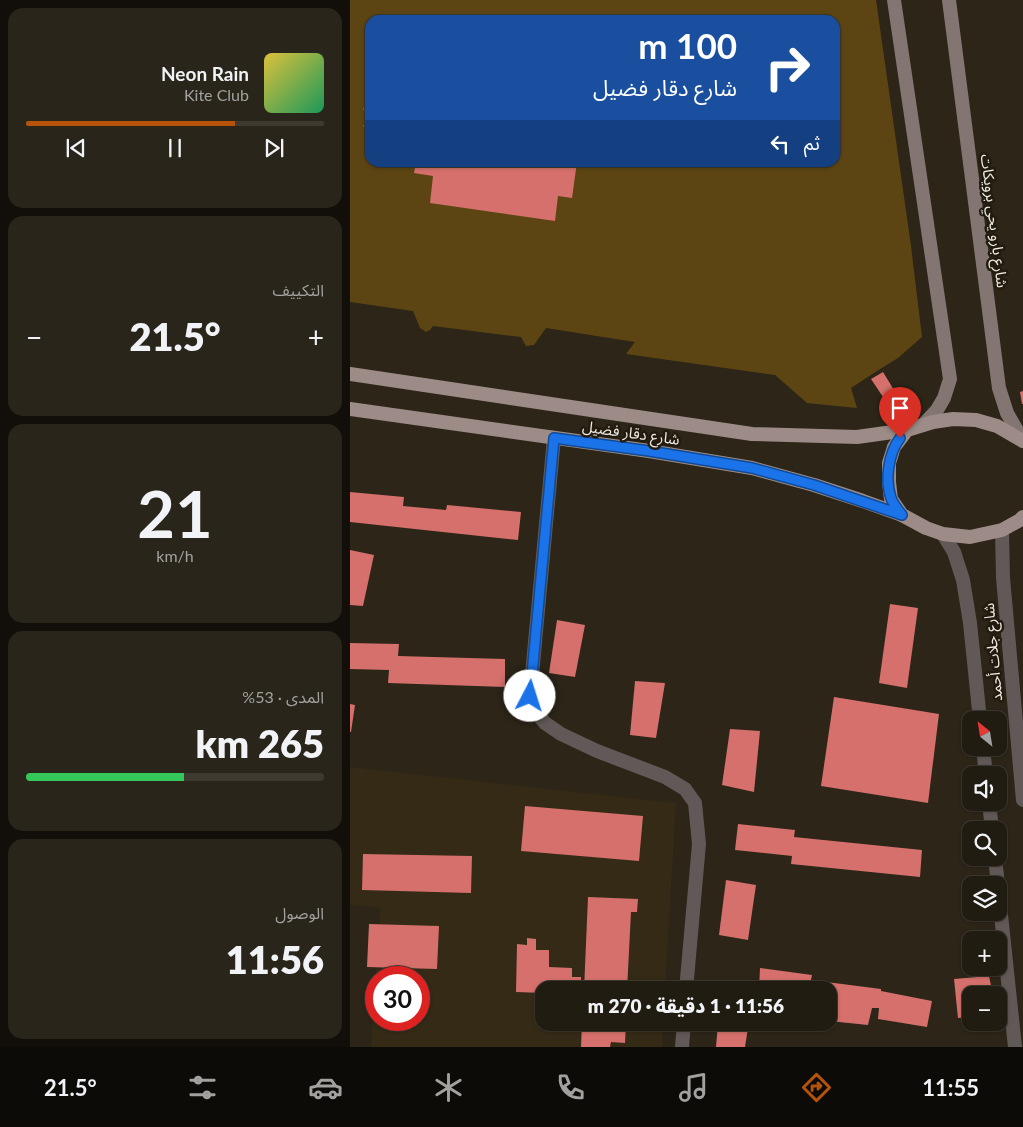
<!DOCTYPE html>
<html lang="ar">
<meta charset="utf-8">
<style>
:root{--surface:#211c12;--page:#29251b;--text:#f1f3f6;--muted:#a2a19f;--line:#3e3a32;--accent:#b45309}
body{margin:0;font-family:Lato,"Noto Sans Arabic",sans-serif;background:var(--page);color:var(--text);direction:rtl;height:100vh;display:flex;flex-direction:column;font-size:19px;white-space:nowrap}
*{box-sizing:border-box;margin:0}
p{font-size:16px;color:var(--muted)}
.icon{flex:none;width:28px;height:28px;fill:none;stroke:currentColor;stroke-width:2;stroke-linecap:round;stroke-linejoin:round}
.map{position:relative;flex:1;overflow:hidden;direction:ltr}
.side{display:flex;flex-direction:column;gap:8px;padding:8px;background:#120f0a;width:350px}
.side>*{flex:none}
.guide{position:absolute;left:15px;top:15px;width:475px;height:152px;border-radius:15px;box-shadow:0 1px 4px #0004,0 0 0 1px var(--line);direction:rtl;background:#1a4fa0;color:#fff;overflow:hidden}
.needle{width:32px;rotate:330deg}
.controls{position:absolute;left:612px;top:711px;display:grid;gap:10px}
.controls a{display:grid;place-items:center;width:45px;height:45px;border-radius:10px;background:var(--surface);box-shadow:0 1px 4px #0004,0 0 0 1px var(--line);font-size:25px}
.speed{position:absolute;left:15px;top:966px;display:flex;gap:10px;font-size:25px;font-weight:700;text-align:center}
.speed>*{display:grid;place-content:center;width:65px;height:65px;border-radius:50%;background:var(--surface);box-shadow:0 1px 4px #0004,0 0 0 1px var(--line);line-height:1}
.speed .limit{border:8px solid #d22;background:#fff;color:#111}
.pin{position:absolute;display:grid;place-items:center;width:42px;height:42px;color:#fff;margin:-51px -21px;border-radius:50% 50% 50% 0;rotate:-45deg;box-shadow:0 0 5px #0007}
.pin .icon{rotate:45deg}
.me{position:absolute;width:55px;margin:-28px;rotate:5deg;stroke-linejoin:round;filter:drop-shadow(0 0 4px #0008)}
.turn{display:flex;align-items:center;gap:18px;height:105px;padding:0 20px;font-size:22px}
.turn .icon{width:65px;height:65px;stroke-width:2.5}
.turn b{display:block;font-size:35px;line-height:42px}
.then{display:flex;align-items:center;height:48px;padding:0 20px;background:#0003;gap:10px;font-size:19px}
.big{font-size:38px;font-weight:800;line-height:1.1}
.side .widget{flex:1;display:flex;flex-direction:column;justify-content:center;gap:8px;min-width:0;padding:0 18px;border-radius:15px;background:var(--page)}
.side .dial{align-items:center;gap:0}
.dial b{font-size:65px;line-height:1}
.song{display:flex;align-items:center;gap:15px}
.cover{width:60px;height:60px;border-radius:8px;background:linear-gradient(135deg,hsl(50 70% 55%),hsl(150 70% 35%))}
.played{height:5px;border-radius:2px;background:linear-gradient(90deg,var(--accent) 70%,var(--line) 70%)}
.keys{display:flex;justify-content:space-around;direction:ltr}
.heat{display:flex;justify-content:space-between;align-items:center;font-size:28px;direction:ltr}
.charge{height:8px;border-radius:4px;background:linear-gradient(90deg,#34c759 53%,var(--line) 0)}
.trip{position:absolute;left:185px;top:981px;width:302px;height:50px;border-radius:15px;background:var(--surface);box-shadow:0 1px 4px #0004,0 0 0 1px var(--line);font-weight:800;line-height:50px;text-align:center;direction:rtl}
.tabs{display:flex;height:80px;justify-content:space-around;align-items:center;background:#0d0b07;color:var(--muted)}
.tabs .icon{width:35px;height:35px}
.tabs .active{color:var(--accent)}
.tabs b{font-size:22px;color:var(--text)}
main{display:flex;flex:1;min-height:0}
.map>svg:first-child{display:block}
.built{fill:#342a16;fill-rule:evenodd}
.green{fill:#5c4513;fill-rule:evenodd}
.building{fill:#d5706c}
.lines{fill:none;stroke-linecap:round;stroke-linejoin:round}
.minor{stroke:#615957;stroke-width:14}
.secondary{stroke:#827572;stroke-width:14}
.primary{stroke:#9c8b87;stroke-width:14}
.route-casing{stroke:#114b97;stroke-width:12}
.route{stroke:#1a73e8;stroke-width:9}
.labels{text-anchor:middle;stroke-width:5;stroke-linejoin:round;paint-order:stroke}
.street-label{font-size:15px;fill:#f1ece4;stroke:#221b0f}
</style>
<main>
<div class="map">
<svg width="673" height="1047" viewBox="0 0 673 1047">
<rect width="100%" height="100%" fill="#2c2518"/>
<path class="built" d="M0 767 326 803 315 990H194V1022L313 1023 312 1047H21L30 908 0 904ZM26 978H69V1020H26Z"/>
<path class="green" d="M0 0H526L561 246 572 337 548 358 527 371 501 388 507 408 457 403 425 375 276 354 285 342 196 328 184 345 176 346 171 337 83 326 80 330 76 332 70 328 63 311 0 302ZM20 20H485V162H20Z"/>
<g class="building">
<path d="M20 99V114L13 109Z"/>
<path d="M20 117V131L13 126Z"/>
<path d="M66 162H227L222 198 208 196 205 221 80 203 83 176 64 173Z"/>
<path d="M533 372 544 390 533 397 521 379Z"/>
<path d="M673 391V404H672L670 392Z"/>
<path d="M0 492 54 497 53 506 96 510 97 505 171 512 168 540 0 522Z"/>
<path d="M0 550 24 555 13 606 0 605Z"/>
<path d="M540 604 568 608 557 688 529 683Z"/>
<path d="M207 620 235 625 225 677 199 673Z"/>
<path d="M0 643 49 644 48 656 155 659V687L38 683 39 670 0 669Z"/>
<path d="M285 681 315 683 306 738 280 735Z"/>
<path d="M484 697 589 714 578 803 471 786Z"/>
<path d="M0 704 5 705 1 732H0Z"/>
<path d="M380 729 410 731 404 792 372 785Z"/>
<path d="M175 806 293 816 289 861 171 851Z"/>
<path d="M388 824 445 830 444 837 572 850 570 877 441 864 442 856 385 850Z"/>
<path d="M13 854 122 856 121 893 12 890Z"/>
<path d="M376 880 406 885 398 940 369 935Z"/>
<path d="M238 897 288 899 287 912H281L277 990H234Z"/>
<path d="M19 924 89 926 87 969 17 967Z"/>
<path d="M177 938 186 939V950H199V967L222 968V977H231V990H194V993L166 992 167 944 177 945Z"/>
<path d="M410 968 462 975 461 980 531 989V991L582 1001 577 1027 528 1019 529 1008H522L518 1025 479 1021V990H409Z"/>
<path d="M639 976 643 995H621V1017L608 1018 604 979Z"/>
<path d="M24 987H26V1006H22Z"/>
<path d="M232 1022H276L275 1043 261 1042 260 1047H231Z"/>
<path d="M368 1023 398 1028 395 1047H366Z"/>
</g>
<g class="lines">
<g class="minor">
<path d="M204 438 180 696 184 710 195 723 211 734 247 751 315 777 335 789 345 803 349 844 336 990"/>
<path d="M652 530 653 578 673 800"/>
<path d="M593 534 604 552 613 580 620 623 630 720"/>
<path d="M633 748 636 775"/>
<path d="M639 802 642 830"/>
<path d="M645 858 648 885"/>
<path d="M649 896 665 1047"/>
<path d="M332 1047 334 1022"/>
</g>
<g class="secondary">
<path d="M544 0 600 379 594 398 587 410 573 425"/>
<path d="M599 0 649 388 657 413 673 441"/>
</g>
<g class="primary">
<path d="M0 374 402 434 507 437 557 430"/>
<path d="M0 409 299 451 402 468 464 485 513 501 552 515"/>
<path d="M673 441 647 426 626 420 603 419 583 422 557 430 544 447 539 463V482L541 499 552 515 576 528 593 534 620 537 652 530 670 520 673 517"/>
</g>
</g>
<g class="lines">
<defs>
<path id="route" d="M180 696 204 438 299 451 402 468 464 485 552 515C548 510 543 504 541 498 535 480 538 454 550 438"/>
</defs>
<use href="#route" class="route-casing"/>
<use href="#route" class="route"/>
</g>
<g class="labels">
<g class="street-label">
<text transform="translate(644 221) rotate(83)" y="5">شارع بارو يحي برويكات</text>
<text transform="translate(281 433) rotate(8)" y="5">شارع دقار فضيل</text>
<text transform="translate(643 652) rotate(-95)" y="5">شارع جلات أحمد</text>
</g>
</g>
</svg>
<div class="controls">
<a><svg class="needle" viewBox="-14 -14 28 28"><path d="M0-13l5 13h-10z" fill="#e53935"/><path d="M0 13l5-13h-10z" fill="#a2a19f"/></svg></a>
<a><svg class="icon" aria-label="sound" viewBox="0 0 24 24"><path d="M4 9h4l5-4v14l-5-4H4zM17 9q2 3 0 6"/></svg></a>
<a><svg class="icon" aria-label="search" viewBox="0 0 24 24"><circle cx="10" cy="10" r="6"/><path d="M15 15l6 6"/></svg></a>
<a><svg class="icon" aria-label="layers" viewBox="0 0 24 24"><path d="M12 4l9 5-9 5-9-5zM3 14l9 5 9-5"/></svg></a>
<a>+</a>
<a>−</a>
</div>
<div class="speed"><div class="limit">30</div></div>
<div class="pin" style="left:550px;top:438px;background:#d93025"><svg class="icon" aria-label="arrive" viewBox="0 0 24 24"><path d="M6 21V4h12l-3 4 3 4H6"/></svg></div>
<svg class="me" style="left:180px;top:696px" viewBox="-20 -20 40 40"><circle r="19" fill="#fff"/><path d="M0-13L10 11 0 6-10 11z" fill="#1a73e8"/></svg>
<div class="trip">11:56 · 1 دقيقة · 270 m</div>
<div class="guide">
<div class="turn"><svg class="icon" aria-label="right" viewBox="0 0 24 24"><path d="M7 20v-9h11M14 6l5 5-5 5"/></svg><div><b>100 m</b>شارع دقار فضيل</div></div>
<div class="then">ثم<svg class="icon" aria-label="left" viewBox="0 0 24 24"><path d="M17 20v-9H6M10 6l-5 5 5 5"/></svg></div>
</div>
</div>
<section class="side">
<div class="widget">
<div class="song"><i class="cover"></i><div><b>Neon Rain</b><p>Kite Club</p></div></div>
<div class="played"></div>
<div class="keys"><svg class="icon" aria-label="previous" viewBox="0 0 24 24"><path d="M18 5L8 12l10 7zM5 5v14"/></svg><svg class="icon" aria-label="pause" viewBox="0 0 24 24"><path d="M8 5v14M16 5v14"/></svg><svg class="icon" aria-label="next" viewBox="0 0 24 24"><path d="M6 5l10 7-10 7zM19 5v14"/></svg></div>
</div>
<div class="widget"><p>التكييف</p>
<div class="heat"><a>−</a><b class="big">21.5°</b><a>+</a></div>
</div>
<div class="widget dial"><b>21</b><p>km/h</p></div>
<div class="widget"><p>المدى · 53%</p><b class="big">265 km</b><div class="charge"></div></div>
<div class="widget"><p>الوصول</p><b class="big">11:56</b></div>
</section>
</main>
<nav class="tabs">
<b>11:55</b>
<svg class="icon active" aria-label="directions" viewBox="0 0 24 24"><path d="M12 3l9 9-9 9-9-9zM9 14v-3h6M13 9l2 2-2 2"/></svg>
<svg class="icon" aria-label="music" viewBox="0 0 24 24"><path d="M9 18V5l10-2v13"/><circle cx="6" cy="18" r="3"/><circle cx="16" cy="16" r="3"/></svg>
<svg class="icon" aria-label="phone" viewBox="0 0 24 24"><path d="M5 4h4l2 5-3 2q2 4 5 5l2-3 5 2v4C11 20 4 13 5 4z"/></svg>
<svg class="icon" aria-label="climate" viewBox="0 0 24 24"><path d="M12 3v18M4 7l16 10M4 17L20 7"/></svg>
<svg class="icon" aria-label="car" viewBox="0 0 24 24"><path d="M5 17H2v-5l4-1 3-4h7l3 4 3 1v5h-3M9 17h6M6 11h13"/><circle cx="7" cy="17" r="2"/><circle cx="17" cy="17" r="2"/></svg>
<svg class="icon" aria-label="filters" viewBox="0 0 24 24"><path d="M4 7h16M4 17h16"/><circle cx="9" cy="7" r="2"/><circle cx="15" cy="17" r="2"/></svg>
<b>21.5°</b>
</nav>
